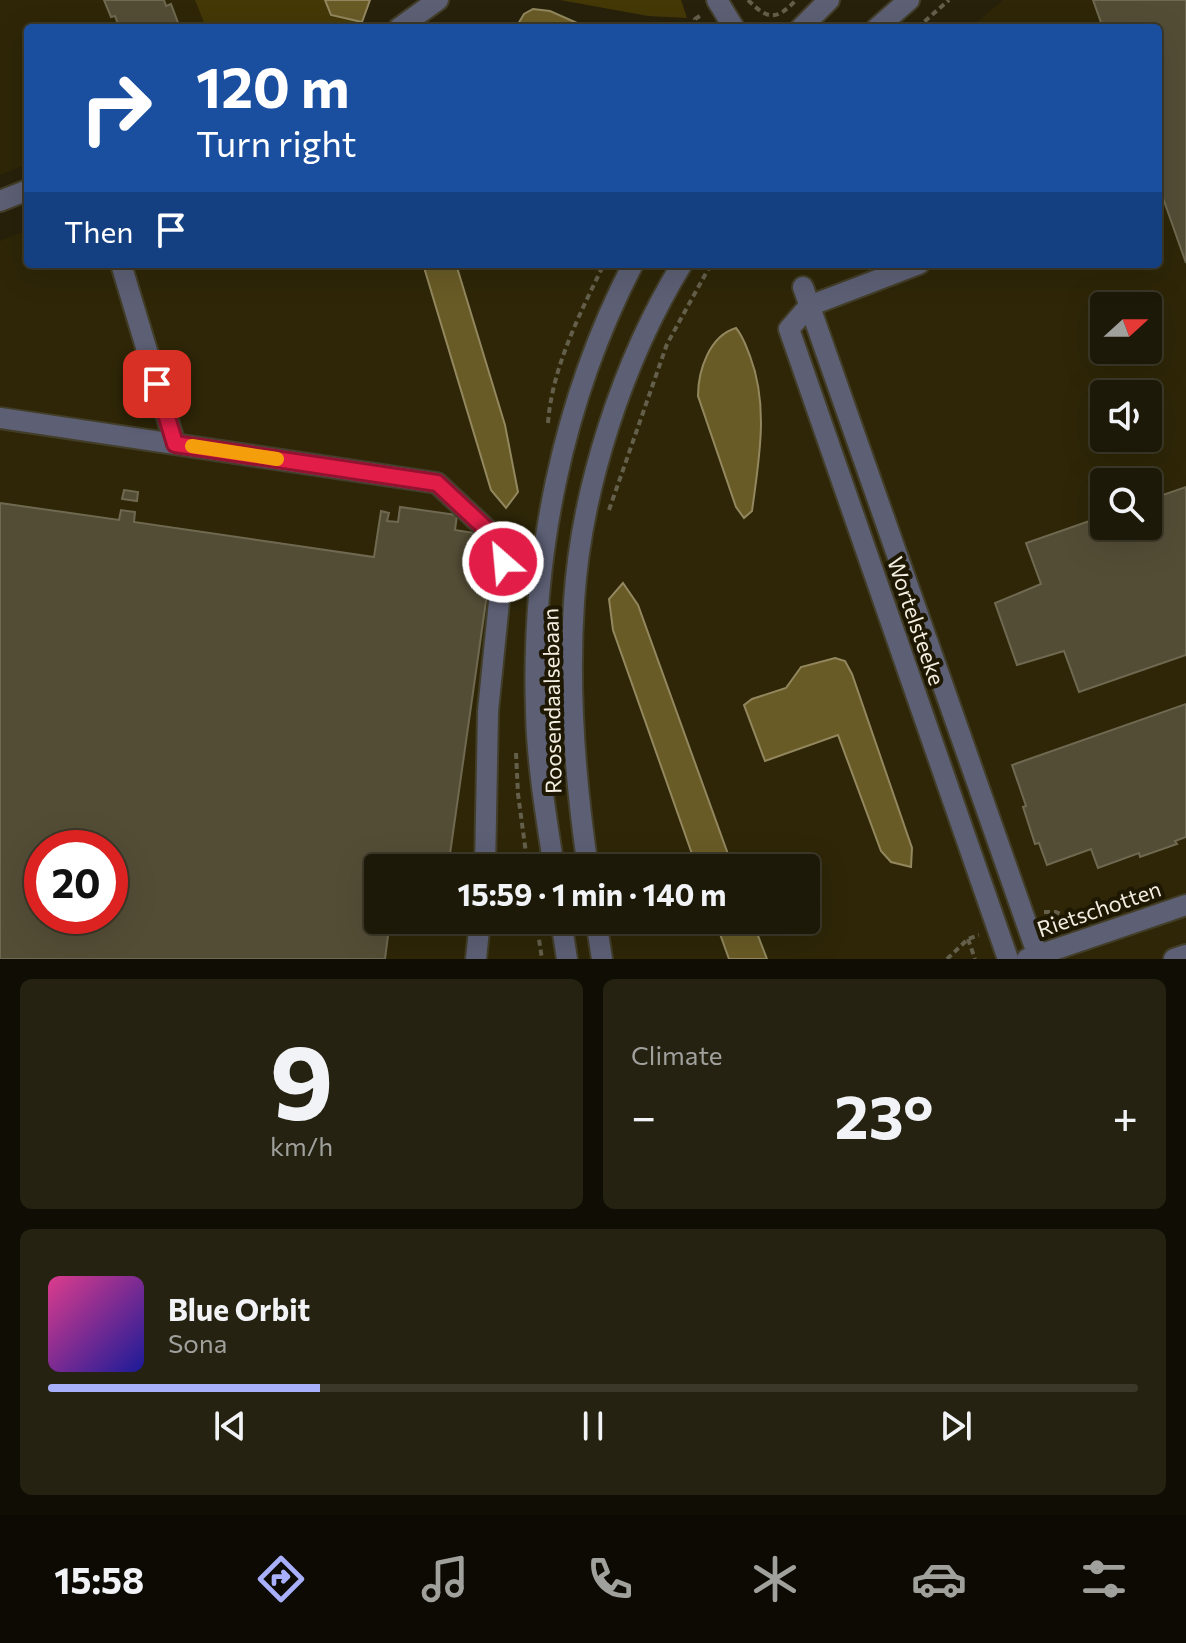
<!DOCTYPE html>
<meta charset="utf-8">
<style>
:root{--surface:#1d1908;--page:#252212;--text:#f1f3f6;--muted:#a0a09c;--line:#3b3829;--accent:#a8b0fc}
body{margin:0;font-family:Commissioner,sans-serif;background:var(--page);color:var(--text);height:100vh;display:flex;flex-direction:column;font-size:30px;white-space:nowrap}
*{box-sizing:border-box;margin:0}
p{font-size:26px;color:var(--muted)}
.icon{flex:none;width:44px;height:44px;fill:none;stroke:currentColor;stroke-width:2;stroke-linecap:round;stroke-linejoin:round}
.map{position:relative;height:959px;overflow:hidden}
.side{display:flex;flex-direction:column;gap:20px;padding:20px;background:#100e04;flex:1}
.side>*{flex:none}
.top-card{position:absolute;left:24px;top:24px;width:1138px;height:244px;border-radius:8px;box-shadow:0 8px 32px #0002,0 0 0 2px var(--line);background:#1a4fa0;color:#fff;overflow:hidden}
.needle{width:52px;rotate:69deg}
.buttons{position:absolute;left:1090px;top:292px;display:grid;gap:16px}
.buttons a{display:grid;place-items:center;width:72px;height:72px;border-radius:8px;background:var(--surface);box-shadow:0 8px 32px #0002,0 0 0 2px var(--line);font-size:40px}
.speed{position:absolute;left:24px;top:830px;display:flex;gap:16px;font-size:40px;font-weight:700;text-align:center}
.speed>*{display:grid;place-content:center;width:104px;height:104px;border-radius:50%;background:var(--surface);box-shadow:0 8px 32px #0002,0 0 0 2px var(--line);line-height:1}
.speed .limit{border:12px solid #d22;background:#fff;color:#111}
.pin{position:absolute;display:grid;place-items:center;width:68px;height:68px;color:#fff;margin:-34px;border-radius:16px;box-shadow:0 4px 12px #0006}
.me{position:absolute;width:88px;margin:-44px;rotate:333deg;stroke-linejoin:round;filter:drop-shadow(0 0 6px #0008)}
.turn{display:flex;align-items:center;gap:28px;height:168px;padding:0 40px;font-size:36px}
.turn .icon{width:104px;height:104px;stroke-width:2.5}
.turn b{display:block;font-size:56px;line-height:68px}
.then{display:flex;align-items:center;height:76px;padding:0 40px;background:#0003;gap:16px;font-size:30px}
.big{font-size:60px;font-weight:700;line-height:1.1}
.side .widget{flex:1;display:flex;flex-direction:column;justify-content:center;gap:12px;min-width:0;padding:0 28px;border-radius:12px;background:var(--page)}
.side .dial{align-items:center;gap:0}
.dial b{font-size:104px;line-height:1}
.song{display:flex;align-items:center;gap:24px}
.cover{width:96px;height:96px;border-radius:12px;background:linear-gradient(135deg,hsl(330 70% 55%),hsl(240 70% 35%))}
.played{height:8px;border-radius:4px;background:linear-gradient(90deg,var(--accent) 25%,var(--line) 25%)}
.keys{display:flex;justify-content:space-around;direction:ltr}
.heat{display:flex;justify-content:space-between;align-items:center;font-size:44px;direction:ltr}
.side .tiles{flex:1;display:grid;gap:20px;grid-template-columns:1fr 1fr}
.widget:last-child{grid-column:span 2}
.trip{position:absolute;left:364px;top:854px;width:456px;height:80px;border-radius:8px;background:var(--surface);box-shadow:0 8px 32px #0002,0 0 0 2px var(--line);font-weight:700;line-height:80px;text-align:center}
.menu{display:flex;height:128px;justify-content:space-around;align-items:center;background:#0c0a03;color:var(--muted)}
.menu .icon{width:56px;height:56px}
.menu .on{color:var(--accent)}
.menu b{font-size:36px;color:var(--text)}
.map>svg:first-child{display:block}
.built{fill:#2e2607;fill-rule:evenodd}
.green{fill:#443807}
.water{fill:#695b26;stroke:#92875e;stroke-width:2}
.building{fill:#544d36;stroke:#706951;stroke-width:2;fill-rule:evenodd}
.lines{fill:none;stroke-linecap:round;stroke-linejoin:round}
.minor-casing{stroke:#433e29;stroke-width:24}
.path{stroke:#645f4b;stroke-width:4;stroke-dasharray:6 4;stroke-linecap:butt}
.minor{stroke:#5d6075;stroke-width:20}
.route-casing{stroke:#92132f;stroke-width:20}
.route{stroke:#e11d48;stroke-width:14}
.slow{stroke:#f59e0b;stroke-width:14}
.labels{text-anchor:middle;stroke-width:8;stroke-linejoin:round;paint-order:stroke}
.street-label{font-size:22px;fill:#f2eee1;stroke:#1e1803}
</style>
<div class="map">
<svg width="1186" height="959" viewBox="0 0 1186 959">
<rect width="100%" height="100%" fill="#27210b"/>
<g class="built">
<path d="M0 0H281L297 28H28V164L0 175Z"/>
<path d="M1003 0H1186V959H0V241L28 230V264H1158V28H970ZM1104 306H1148V350H1104ZM1104 394H1148V438H1104ZM1104 482H1148V526H1104ZM42 848H110V916H42ZM378 868H806V920H378Z"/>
</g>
<g class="green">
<path d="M195 0H325L331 15 362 22 348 28H198L205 25Z"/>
<path d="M560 0H681L687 18 648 16Z"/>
</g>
<g class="water">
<path d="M325 0H370L362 22 331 15Z"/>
<path d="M533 9 550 11 577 23 633 28H520L518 24 524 14Z"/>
<path d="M423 264H456L505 425 518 492 506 508 491 490Z"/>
<path d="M736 328C743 336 746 346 750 356 769 406 759 459 752 511L744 518 736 507 698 396C698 371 709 336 736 328Z"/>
<path d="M623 583 638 605 733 868H697L613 630 609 599Z"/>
<path d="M835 658 845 661 852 674 912 848 911 867 891 862 881 851 838 735 765 761 744 705 752 699 786 688 801 667Z"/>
<path d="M715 920H752L767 959H729Z"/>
</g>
<g class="building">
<path d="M104 0H164L166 6 171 4 180 28H108L118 24 115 16 111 17Z"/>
<path d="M1093 0H1186V263L1158 184V28H1103Z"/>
<path d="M1186 487V655L1079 692 1064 651 1017 665 995 603 1041 584 1026 543 1104 516V526H1148V500Z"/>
<path d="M124 490 138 492 137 501 122 499Z"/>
<path d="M0 503 119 520 121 510 135 512 134 522 374 557 381 511 389 513 387 521 398 522 400 507 457 515 455 530 474 533 468 570 490 573 448 868H378V920H390L385 959H0ZM42 848H110V916H42Z"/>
<path d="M1186 704V837L1175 841 1177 844 1140 857 1139 853 1098 868 1091 849 1047 865 1039 843 1035 844 1023 807 1026 806 1012 765Z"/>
<path d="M396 920H440L439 926Z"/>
</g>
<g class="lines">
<defs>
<g id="minor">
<path d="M717 0 734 28"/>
<path d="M399 28 438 0"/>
<path d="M801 28 829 0"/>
<path d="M877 28 909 0"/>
<path d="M0 201 28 190"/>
<path d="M121 264 175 444"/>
<path d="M919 264 809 306 789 329 1008 959"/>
<path d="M803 287 1039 959"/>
<path d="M0 418 437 483 498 540 503 562 488 711 485 868"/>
<path d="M554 868C546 816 537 763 536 711 531 557 562 401 633 264"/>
<path d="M588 868C575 780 568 691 574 602 581 489 623 360 682 264"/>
<path d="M561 920 567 959"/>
<path d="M596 920 602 959"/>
<path d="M476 959 480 920"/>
<path d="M1027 959 1186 905"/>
<path d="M1174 959 1186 955"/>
</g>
</defs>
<use href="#minor" class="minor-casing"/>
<g class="path">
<path d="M748 0C768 20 776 21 796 0"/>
<path d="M700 28 695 19 703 14"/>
<path d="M917 28 949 0"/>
<path d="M548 423C552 368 580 313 604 264"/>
<path d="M609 510 667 344 711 264"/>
<path d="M516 753 518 794 528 868"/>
<path d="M1044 912H1056L1067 917 1070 923"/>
<path d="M536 920 542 959"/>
<path d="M968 939 975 959"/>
<path d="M947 959 968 939 979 935"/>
</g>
<use href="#minor" class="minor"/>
</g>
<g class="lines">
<defs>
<path id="route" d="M157 384 175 444 437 483 498 540 503 562"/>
</defs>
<use href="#route" class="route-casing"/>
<use href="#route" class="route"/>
<path class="slow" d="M192 446 277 459"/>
</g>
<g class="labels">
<g class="street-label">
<text transform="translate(916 621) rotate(71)" y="8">Wortelsteeke</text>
<text transform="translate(552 701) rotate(-91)" y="8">Roosendaalsebaan</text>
<text transform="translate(1099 909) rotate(-19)" y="8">Rietschotten</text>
</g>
</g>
</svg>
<div class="buttons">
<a><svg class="needle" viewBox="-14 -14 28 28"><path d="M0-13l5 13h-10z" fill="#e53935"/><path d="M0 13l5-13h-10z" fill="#a0a09c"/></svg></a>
<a><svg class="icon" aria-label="sound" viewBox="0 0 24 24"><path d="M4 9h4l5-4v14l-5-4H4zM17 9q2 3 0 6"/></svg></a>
<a><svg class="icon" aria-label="search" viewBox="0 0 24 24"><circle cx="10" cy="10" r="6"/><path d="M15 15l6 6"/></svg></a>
</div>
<div class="speed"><div class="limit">20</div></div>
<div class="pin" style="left:157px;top:384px;background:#d93025"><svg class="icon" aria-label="arrive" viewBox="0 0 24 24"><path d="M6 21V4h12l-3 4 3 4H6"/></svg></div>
<svg class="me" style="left:503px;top:562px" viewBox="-20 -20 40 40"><circle r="17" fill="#e11d48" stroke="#fff" stroke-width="3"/><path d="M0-11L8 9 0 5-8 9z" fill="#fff"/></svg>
<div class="trip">15:59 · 1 min · 140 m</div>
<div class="top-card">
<div class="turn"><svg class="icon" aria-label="right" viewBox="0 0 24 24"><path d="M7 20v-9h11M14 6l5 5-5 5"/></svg><div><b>120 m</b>Turn right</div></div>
<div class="then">Then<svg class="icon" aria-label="arrive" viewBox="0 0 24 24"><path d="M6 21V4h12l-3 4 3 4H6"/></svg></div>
</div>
</div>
<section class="side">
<div class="tiles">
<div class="widget dial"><b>9</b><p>km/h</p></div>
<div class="widget"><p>Climate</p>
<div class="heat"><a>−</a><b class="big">23°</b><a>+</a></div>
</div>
<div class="widget">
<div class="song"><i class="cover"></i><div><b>Blue Orbit</b><p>Sona</p></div></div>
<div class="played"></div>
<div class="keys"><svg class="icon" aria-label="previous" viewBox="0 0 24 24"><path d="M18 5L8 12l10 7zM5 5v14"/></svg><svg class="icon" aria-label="pause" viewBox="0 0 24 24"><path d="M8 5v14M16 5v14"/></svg><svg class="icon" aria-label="next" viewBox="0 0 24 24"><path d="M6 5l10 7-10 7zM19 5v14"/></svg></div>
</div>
</div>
</section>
<nav class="menu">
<b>15:58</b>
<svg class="icon on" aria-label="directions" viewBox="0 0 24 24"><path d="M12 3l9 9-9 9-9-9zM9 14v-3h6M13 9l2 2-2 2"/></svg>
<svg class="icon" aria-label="music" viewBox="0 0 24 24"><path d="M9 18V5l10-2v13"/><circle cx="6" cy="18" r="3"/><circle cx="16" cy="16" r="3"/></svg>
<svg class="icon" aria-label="phone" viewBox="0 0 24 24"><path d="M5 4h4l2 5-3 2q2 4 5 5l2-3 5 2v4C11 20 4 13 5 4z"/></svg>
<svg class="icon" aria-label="climate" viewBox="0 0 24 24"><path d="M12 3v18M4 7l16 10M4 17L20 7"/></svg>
<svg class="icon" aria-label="car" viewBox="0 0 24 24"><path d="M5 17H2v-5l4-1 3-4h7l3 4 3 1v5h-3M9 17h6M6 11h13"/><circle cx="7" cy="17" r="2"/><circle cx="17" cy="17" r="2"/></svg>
<svg class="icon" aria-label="filters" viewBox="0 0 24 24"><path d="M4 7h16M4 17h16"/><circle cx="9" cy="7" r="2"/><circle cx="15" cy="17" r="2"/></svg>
</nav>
